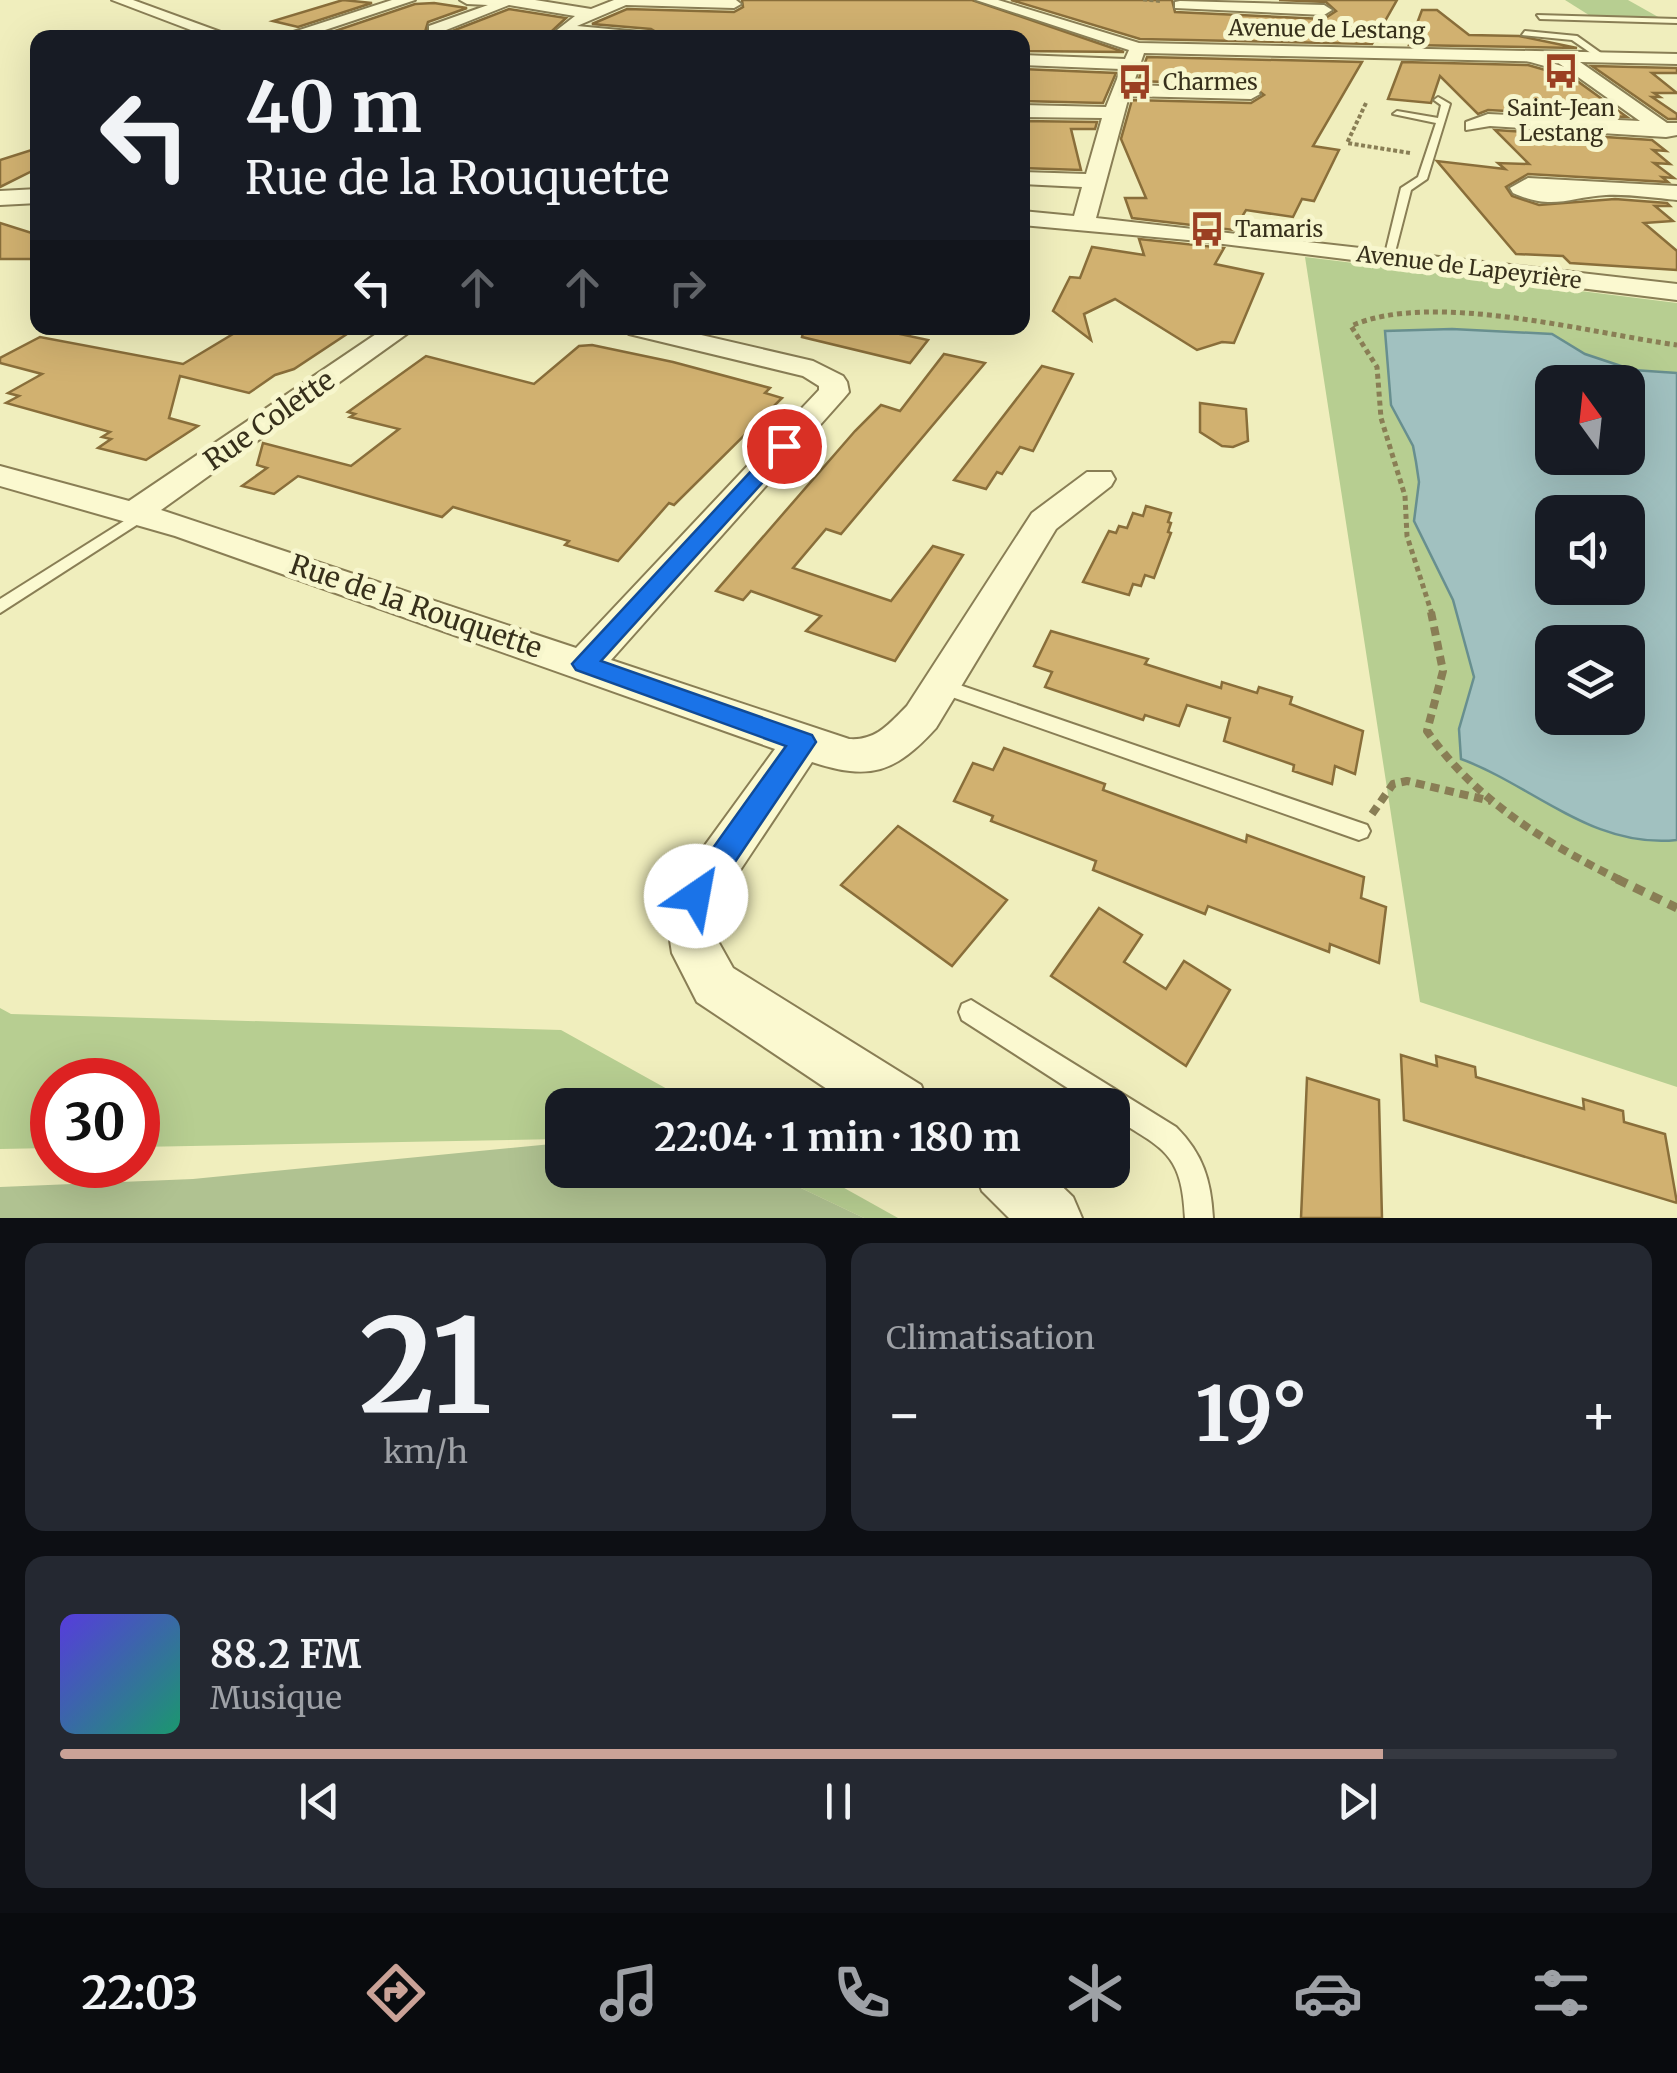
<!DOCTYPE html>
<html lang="fr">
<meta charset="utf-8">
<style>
:root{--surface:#171b24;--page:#242831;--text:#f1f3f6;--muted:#9ea1a6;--line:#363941;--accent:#caa297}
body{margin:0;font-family:Merriweather,serif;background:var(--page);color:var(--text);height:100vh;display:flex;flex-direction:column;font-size:38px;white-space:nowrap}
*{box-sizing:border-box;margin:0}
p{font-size:32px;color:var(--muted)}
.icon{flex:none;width:55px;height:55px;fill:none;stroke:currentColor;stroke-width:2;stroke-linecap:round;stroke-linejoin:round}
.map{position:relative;height:1218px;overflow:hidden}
.sheet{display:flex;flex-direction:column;gap:25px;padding:25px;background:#0d0f14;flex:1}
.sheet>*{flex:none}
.top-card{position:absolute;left:30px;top:30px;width:1000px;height:305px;border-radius:20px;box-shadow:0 10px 40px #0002;background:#171b24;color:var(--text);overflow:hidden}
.needle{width:65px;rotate:345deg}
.buttons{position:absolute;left:1535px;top:365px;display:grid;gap:20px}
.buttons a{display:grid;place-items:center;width:110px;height:110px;border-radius:20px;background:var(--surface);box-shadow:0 10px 40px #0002;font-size:50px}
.speed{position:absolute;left:30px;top:1058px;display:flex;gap:20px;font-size:50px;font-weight:700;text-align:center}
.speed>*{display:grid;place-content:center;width:130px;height:130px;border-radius:50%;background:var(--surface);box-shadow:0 10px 40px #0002;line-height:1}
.speed .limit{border:15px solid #d22;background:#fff;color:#111}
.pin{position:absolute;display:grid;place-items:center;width:85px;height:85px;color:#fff;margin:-42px;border:5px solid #fff;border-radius:50%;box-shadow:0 2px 10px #0007}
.me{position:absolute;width:110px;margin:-55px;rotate:33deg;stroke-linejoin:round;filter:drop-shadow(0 0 8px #0008)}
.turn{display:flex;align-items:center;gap:35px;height:210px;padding:0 50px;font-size:45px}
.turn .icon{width:130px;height:130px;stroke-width:2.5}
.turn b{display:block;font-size:70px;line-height:85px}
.lanes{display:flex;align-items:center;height:95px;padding:0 50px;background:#0003;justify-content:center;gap:50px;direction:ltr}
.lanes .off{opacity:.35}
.big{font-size:75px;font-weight:700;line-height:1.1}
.sheet .tile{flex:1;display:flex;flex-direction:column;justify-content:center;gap:15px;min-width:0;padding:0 35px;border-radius:20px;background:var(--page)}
.sheet .dial{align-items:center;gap:0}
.dial b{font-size:130px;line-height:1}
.song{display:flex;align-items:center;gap:30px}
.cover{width:120px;height:120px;border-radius:15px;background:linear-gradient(135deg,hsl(250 70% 55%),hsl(160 70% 35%))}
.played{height:10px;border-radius:5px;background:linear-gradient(90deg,var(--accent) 85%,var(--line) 85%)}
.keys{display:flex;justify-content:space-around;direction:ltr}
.heat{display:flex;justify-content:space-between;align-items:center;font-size:55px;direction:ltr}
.sheet .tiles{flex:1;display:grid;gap:25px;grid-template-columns:1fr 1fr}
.tile:last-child{grid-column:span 2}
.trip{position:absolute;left:545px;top:1088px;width:585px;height:100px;border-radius:20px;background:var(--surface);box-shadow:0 10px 40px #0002;font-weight:700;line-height:100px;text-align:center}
.dock{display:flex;height:160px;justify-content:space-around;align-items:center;background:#090b0e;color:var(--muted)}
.dock .icon{width:70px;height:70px}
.dock .active{color:var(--accent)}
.dock b{font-size:45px;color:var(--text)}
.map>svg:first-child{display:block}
.green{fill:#b7ce91;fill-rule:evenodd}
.cemetery{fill:#b0c291}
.water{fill:#a1c1c0;stroke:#688f8f;stroke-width:2.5;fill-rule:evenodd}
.building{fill:#d1b170;stroke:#896e3a;stroke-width:2.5}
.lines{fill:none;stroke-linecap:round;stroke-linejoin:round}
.lane-casing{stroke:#897e55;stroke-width:4}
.street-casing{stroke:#897e55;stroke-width:4}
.path-far4{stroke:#897e55;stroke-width:2.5;stroke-dasharray:4 2.5;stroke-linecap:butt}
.path-far3{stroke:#897e55;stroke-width:4;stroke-dasharray:4 2.5;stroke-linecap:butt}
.path-far2{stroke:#897e55;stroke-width:5;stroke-dasharray:5 4;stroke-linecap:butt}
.path-far1{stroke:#897e55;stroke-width:8;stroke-dasharray:9 6;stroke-linecap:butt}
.path{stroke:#897e55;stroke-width:9;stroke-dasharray:11 8;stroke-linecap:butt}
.lane{fill:#fbf9d0;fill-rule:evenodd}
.street{fill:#fbf9d0;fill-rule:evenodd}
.route{fill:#1a73e8;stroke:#114b97;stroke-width:2.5}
.labels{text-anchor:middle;stroke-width:10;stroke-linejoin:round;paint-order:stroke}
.far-street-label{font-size:22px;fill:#37301b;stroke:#f7f6cd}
.far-poi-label{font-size:22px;fill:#37301b;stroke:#f7f6cd;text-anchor:start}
.street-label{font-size:28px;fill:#37301b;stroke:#f7f6cd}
</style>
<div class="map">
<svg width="1677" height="1218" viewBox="0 0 1677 1218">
<rect width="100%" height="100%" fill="#f0eebd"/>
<g class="green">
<path d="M1565 0H1628L1660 18 1592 17Z"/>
<path d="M1305 257 1677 303V1087L1420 1002ZM1552 382H1628V458H1552ZM1552 512H1628V588H1552ZM1552 642H1628V718H1552Z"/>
<path d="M0 1008 11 1014 561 1030 696 1105H562V1139L138 1147V1080H52V1148L0 1149Z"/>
<path d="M763 1170H812L898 1218H864Z"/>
</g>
<path class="cemetery" d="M562 1143V1170H763L864 1218H0V1187L193 1179Z"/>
<path class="water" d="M1452 329 1552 334 1585 354 1633 370 1677 373V840C1593 849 1534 786 1461 759L1459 729 1474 677 1453 600 1414 521 1419 482 1416 462 1413 446 1391 405 1385 331ZM1552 382H1628V458H1552ZM1552 512H1628V588H1552ZM1552 642H1628V718H1552Z"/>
<g class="building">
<path d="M343 0 372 3 298 27 273 21Z"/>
<path d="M742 0H972L1124 52 1022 51V38H712L716 36 661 35 651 29 592 24 627 9 734 12 743 7Z"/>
<path d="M1011 0H1172L1175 12 1324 19 1336 11 1326 2 1279 0H1397L1372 44 1140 39Z"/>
<path d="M434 3 467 8 428 22 425 32 429 36 442 35 509 9 566 18 553 30 562 38H352L329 33 415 4Z"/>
<path d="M1422 10H1437L1469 35 1519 36 1577 48 1409 45Z"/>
<path d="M1147 57 1362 62 1313 146 1339 150 1314 201 1302 199 1293 217 1246 210 1234 230 1132 218 1125 198H1146L1121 139 1132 100 1251 103 1264 95 1251 85 1138 81Z"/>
<path d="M1402 62 1528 65 1573 78 1627 117 1488 110 1478 114 1440 76 1431 103 1388 99Z"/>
<path d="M1592 66 1677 68V73H1652L1677 93H1654L1660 97H1652L1677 114V119H1668Z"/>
<path d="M1022 69 1116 73 1103 103 1022 101Z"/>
<path d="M1022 121 1097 122 1095 129H1071L1081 170 1022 168Z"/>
<path d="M1495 130 1652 140 1666 151 1653 150 1670 164 1654 163 1674 178 1662 177 1668 182 1528 174 1506 187 1512 196 1539 205 1615 199 1667 203 1670 206H1655L1673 221 1644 223 1677 251V270L1570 263 1563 256 1516 254 1437 161 1505 169 1498 163 1529 164Z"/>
<path d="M38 148V168L0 187V160Z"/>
<path d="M0 223 38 235V259H0Z"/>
<path d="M1139 239 1224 248 1215 264 1263 274 1234 343 1222 342 1197 350 1115 299 1084 314 1091 340 1053 311 1070 277 1080 278 1092 247 1144 255Z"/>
<path d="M243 328H356L294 369 275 375 249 393 180 376 169 418 198 426 146 460 98 448 111 439 102 437 110 432 6 403 19 396 8 393 42 374 0 363V358L40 337 183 364Z"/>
<path d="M804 328H872L928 340 910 363 802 337Z"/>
<path d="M592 345 673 362 770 388 765 393 782 398 674 505 669 503 618 561 565 545 569 541 453 507 442 517 298 476 274 494 242 486 267 468 257 465 263 443 351 466 399 429 350 417 355 414 348 412 426 356 534 384 579 346Z"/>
<path d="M944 354 985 363 841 534 826 529 793 568 891 601 933 546 963 555 895 661 806 631 821 616 751 591 743 600 716 591 855 431 881 405 900 411Z"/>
<path d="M1042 366 1073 374 1033 451 1020 447 1002 474 997 472 986 489 954 480Z"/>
<path d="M1200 403 1246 409 1248 441 1233 447 1222 446 1200 432Z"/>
<path d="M1146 506 1171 513 1168 522 1171 523 1168 532 1171 533 1154 578 1145 575 1141 586 1133 584 1129 595 1083 582 1109 531 1116 533 1119 526 1127 528 1133 513 1143 516Z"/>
<path d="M1051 631 1148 659 1145 664 1221 688 1222 682 1257 693 1259 687 1292 697 1290 704 1363 731 1355 774 1335 766 1332 784 1293 771 1294 765 1224 741 1230 718 1187 705 1179 726 1145 715 1143 720 1045 687 1052 672 1034 666Z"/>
<path d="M1004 748 1105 784 1103 790 1246 842 1247 835 1364 877 1361 898 1386 907 1379 963 1330 944 1329 952 1208 906 1205 914 1093 870 1096 861 991 821 993 816 954 801 973 763 993 770Z"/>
<path d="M898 826 1007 900 952 966 841 885Z"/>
<path d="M1099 908 1142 935 1124 962 1166 989 1184 961 1230 990 1186 1066 1051 976Z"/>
<path d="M1401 1055 1437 1066 1436 1056 1475 1067 1476 1077 1584 1109 1583 1099 1623 1111 1624 1122 1665 1134 1677 1203 1404 1120Z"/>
<path d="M1307 1078 1379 1100 1382 1218H1301Z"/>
</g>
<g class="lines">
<defs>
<g id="lane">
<path d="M1537 15 1677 19V23L1540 19Z"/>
<path d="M1525 31 1577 36 1608 58 1601 60 1572 40 1522 35Z"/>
<path d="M1516 54H1522L1591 75 1584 77 1516 58Z"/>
<path d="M1438 97 1450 104 1427 179 1411 190 1394 256 1384 258 1401 188 1418 177 1436 123 1393 114 1397 111 1438 118 1441 105 1434 100Z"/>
<path d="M143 509 149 511 151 514 149 517 0 613V599Z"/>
<path d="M942 679 1367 825 1370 831 1367 837 1359 840 935 691 933 686 935 681Z"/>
<path d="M971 1000 1176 1127C1203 1154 1211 1180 1213 1218H1185C1182 1153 1164 1149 1112 1117V1105H1094L962 1020 959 1012 962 1004Z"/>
</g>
<g id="street">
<path d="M112 0H133L237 38H212Z"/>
<path d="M392 0H415L301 38H275Z"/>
<path d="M460 0H535L591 9 614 0H736L741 4 734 8 626 5 577 26 651 33 659 38 565 35 557 30 575 16 509 5 441 32H429V26L488 5 467 4Z"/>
<path d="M976 0H998L1139 43 1677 54V64L1580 62 1667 123H1677V135L1666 137 1490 126 1466 130V122L1488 114 1640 121 1557 62 1144 53 1133 85 1251 89 1260 94 1251 99 1129 96 1096 218 1677 284V300L1199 241 1022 225V211L1074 216 1082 187 1022 184V172L1086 174 1102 118 1022 117V105L1106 107 1121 69 1022 65V55L1125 59 1129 50Z"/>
<path d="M1180 1 1324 5 1332 10 1324 15 1175 8V2Z"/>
<path d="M1528 178 1677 186V200C1654 198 1629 194 1606 195 1569 197 1553 211 1513 193L1510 188Z"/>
<path d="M38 189V203L0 205V191Z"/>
<path d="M385 328H415L161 510 576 648 819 390V386L803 376 629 334 626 328H671L813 361 843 376 847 382 849 392 844 398 611 660 849 739C876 741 889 724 907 706L1032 513 1087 472H1111L1115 479 1111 486 1056 529 936 728C895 773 870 781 812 762L719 902V943L733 968 921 1085 929 1105H851L697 1002 672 953 667 921 679 881 775 749 175 536 0 486V466L129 501Z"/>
<path d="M974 1170H1045L1073 1197 1082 1218H1009L982 1191Z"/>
</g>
</defs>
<use href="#lane" class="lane-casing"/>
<use href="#street" class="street-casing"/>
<path class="path-far4" d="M1143 0 1162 2"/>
<path class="path-far3" d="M1366 103 1347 143 1410 153"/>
<path class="path-far2" d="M1432 614 1407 536 1405 496 1381 418 1377 367 1351 326C1432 290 1589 333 1677 345"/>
<g class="path-far1">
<path d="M1431 612 1443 671 1427 731C1475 800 1547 844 1622 881"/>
<path d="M1372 814 1393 784 1407 781 1491 801"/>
</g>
<path class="path" d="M1617 879 1677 908"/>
<use href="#lane" class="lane"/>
<use href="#street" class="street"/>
</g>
<path class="route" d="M784 441 794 446 791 451 601 661 812 735 816 742 706 905 696 909 685 905 681 896 685 887 786 746 576 670 572 664 778 442Z"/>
<defs>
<symbol id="bus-bare" viewBox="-9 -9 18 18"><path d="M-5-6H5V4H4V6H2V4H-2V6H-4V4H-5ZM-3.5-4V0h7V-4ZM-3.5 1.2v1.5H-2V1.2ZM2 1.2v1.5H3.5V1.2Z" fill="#9b4022" stroke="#f7f6cd" stroke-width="2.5" paint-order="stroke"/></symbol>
</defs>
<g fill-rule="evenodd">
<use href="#bus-bare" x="1536" y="46" width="50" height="50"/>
<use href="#bus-bare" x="1110" y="57" width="50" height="50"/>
<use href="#bus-bare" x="1182" y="204" width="50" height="50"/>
</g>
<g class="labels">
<g class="far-street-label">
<text transform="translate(1327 29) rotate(1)" y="8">Avenue de Lestang</text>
<text transform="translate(1469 267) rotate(7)" y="8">Avenue de Lapeyrière</text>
</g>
<g class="far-poi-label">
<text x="1163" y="90">Charmes</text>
<text x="1561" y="116" text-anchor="middle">Saint-Jean<tspan x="1561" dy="25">Lestang</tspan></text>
<text x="1235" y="237">Tamaris</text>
</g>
<g class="street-label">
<text transform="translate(269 420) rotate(-35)" y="10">Rue Colette</text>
<text transform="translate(416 606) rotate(19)" y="10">Rue de la Rouquette</text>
</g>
</g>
</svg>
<div class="buttons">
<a><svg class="needle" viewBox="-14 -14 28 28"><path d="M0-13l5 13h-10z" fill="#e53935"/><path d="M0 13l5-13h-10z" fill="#9ea1a6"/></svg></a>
<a><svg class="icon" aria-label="sound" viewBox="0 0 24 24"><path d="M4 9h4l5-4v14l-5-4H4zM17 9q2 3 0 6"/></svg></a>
<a><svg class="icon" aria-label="layers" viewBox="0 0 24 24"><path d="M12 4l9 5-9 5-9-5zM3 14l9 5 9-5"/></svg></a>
</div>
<div class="speed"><div class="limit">30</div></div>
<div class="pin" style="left:784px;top:446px;background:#d93025"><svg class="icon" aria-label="arrive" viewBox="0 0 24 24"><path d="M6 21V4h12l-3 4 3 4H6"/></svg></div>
<svg class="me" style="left:696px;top:896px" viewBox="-20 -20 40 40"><circle r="19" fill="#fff"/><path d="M0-13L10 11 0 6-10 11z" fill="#1a73e8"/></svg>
<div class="trip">22:04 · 1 min · 180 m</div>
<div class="top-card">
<div class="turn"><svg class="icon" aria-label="left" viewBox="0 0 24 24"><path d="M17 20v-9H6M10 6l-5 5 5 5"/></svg><div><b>40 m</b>Rue de la Rouquette</div></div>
<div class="lanes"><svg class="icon" aria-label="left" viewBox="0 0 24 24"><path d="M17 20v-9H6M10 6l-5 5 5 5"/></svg><svg class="icon off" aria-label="ahead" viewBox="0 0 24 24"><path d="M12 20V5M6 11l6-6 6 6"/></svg><svg class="icon off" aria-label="ahead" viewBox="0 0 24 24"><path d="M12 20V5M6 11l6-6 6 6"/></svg><svg class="icon off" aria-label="right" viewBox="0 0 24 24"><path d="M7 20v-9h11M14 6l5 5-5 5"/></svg></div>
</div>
</div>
<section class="sheet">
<div class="tiles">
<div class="tile dial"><b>21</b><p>km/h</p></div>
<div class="tile"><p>Climatisation</p>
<div class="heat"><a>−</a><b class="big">19°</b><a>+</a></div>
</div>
<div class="tile">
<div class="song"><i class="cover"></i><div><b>88.2 FM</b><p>Musique</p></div></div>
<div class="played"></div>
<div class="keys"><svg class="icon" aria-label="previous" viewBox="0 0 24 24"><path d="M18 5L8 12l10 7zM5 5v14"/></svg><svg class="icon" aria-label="pause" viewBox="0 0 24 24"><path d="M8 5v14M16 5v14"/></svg><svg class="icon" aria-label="next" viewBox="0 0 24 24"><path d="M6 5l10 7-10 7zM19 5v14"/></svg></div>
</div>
</div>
</section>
<nav class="dock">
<b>22:03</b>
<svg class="icon active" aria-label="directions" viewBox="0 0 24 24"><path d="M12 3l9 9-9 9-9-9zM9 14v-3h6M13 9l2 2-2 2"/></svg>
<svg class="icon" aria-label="music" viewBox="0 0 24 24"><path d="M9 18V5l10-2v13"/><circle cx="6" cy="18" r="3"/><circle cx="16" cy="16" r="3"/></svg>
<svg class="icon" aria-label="phone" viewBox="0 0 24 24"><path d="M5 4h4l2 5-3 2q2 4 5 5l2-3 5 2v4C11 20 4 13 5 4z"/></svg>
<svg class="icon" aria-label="climate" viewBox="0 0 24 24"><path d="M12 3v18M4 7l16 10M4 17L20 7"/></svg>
<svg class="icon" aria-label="car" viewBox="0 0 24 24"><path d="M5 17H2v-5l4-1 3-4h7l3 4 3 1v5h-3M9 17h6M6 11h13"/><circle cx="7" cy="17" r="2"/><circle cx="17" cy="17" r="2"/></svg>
<svg class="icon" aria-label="filters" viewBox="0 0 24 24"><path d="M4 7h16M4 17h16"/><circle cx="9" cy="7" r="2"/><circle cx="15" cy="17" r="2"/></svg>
</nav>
